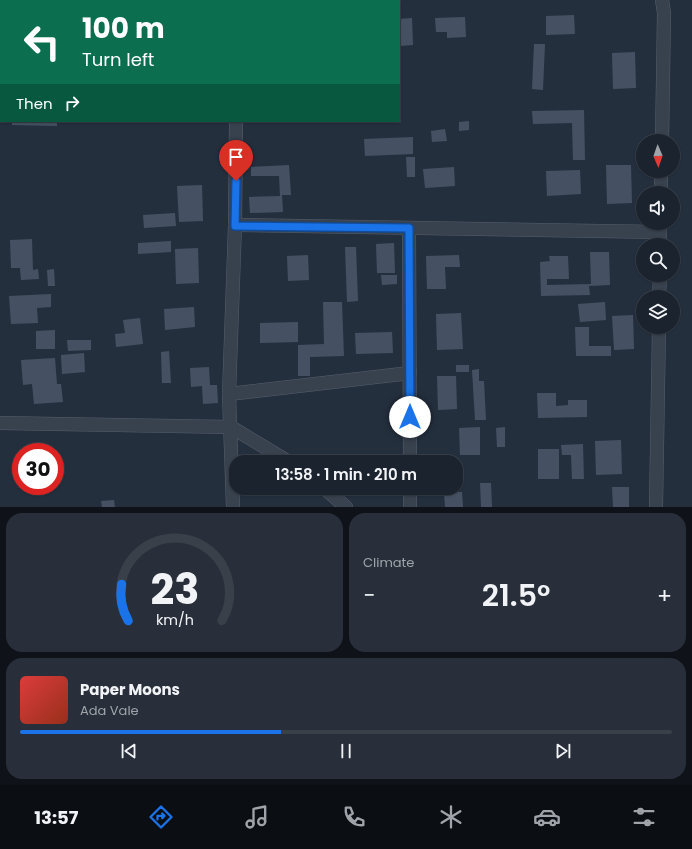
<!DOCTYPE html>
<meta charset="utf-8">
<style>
:root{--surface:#1b232e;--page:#282f3a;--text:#f1f3f6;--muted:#a0a4aa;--line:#39404a;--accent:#1a73e8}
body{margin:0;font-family:Poppins,sans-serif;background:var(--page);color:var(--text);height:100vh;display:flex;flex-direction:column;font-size:15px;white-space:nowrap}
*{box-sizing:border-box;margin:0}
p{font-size:13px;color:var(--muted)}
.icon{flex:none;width:22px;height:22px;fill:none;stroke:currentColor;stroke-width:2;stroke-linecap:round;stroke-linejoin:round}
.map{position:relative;height:507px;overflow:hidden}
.sheet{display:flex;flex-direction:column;gap:6px;padding:6px;background:#0f1319;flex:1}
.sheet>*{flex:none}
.top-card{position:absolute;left:0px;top:0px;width:400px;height:122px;box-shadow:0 1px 3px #0004,0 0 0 1px var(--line);background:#0b6e4f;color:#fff;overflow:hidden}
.needle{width:26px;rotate:178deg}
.fabs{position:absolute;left:636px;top:134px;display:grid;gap:8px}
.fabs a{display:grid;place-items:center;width:44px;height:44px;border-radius:50%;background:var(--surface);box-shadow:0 1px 3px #0004,0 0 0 1px var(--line);font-size:20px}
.speed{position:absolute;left:12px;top:443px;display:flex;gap:8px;font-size:20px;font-weight:700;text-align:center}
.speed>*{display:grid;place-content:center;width:52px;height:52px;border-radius:50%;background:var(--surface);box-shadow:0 1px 3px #0004,0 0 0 1px var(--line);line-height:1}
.speed .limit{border:6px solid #d22;background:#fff;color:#111}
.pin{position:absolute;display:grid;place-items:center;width:34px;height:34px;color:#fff;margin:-41px -17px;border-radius:50% 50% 50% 0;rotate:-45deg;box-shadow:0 0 4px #0007}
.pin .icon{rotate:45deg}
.me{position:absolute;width:44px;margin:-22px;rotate:0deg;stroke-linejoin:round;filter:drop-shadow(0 0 3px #0008)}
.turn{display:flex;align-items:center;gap:14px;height:84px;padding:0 16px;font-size:18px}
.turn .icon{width:52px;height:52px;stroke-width:2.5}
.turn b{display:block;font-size:28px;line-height:34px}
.then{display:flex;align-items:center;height:38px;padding:0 16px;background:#0003;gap:8px;font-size:15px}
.big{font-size:30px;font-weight:600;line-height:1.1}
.sheet .widget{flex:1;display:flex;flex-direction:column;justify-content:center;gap:6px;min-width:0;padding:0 14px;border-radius:16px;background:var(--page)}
.sheet .dial{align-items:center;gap:0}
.dial svg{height:104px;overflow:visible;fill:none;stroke:var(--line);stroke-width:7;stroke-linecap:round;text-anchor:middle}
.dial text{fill:var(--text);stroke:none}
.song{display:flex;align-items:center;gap:12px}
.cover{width:48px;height:48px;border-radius:6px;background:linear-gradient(135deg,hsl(0 70% 55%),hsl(10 70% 35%))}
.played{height:4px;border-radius:2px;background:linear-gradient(90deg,var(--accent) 40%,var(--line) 40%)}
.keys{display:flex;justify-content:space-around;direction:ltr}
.heat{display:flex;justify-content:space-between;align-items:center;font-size:22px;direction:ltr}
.sheet .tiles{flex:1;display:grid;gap:6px;grid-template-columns:1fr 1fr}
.widget:last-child{grid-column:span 2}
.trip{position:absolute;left:229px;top:455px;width:234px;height:40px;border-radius:16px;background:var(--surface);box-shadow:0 1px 3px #0004,0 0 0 1px var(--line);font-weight:600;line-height:40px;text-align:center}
.menu{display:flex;height:64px;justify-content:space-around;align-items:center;background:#0b0e12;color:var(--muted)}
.menu .icon{width:28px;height:28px}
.menu .current{color:var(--accent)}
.menu b{font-size:18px;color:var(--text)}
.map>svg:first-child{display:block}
.building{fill:#455162}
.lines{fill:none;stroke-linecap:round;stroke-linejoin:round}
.street-casing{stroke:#565f6c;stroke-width:14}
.street{stroke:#38414e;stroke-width:13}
.route-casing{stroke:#114b97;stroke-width:10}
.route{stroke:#1a73e8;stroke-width:7}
</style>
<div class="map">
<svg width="692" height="507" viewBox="0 0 692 507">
<rect width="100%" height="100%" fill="#242f3e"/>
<g class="building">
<path d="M574 15 575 34 546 35V16Z"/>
<path d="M465 17 466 37 447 38V32H436L435 18Z"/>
<path d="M412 18 413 45 399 46V19Z"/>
<path d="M534 44H545L543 90 532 89Z"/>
<path d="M635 52 636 88 613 89 612 53Z"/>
<rect x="399" y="76" width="2" height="17"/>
<path d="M584 110 585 160H573L572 123 533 124 532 111Z"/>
<path d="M12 121H57V126L12 125Z"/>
<path d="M469 121V130L459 131V122Z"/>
<path d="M445 129 447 141 432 142 431 131Z"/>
<path d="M413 137V154L365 156 364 139Z"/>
<path d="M406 157H415V177H407Z"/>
<path d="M289 165 291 195H282L283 212 250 213 249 197 280 196 279 176H251V167Z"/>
<path d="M606 165H631L632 203 607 204Z"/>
<path d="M454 167 455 186 425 188 423 169Z"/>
<path d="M580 170 581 194 547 196 546 171Z"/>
<path d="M202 185 203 221 179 222 177 186Z"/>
<path d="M175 213 176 226 144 228 143 215Z"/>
<path d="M32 239 33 270 38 269 39 279 21 280 20 268H11L10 240Z"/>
<path d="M171 241V252L138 254V243Z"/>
<path d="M394 243 395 273H377L376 244Z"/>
<path d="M345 247H356L358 301 347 302Z"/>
<path d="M198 248 199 283 176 284 175 249Z"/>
<path d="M590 252H609L610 285 589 286 590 295 541 296 540 262 550 261 549 256H568L569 279H547V285L591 284Z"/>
<path d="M308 255 309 280 288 281 287 256Z"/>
<path d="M459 255 460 267H445L446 289H427L426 256Z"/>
<path d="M54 269 55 286H48L47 270Z"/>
<path d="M381 275H397V284L382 285Z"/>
<path d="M51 294V307L37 308 38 323 11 324 9 296Z"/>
<path d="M323 302H342L344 356 310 357V376H298V345L324 344Z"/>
<path d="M605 302 606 320 580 322 578 304Z"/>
<path d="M194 307 195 327 165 330 164 309Z"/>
<path d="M461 313 463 349 437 350 436 314Z"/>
<path d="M633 315 634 349 614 350 612 316Z"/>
<path d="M140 318 143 344 116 347 115 334 125 333 123 320Z"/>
<path d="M298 322V342L260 343V323Z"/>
<path d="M575 327H589V346H611V356H576Z"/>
<path d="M55 330V349H36V331Z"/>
<path d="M392 332 393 353 356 354 355 333Z"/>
<path d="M67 340H91V350L68 351Z"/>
<path d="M169 351 171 383H162L161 352Z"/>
<path d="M84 353 85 372 62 374 61 355Z"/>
<path d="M55 358 57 384H61L63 402 34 404 32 384 23 385 21 360Z"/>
<rect x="456" y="365" width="13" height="7"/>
<path d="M209 367 210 385H217L218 403 203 404 202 386 191 387 190 368Z"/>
<path d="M479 369V381H484L486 420H475L472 370Z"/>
<path d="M437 376H456L457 409 438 410Z"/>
<path d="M537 393H556V406L568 405V400H587V417L538 418Z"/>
<path d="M480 427V455H460L459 428Z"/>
<path d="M505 427V447H497L496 428Z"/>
<path d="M621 440 622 474 596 475 595 441Z"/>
<path d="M583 444 584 479H572L571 455H562L561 445Z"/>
<rect x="538" y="449" width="21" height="30"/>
<path d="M480 483H491L492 507H481Z"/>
<path d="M612 487H629V507H613Z"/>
<path d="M444 492H462L463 507H445Z"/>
<path d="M114 500 115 507H102L101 501Z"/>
</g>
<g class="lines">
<defs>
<g id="street">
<path d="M241 1V0"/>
<path d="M662 141 664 13 662 0"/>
<path d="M661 193V171"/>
<path d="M235 225 660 232"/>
<path d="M409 228 410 462"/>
<path d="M660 245V223"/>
<path d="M659 297 660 275"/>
<path d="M229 394 410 373"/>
<path d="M0 423 231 427 289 462"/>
<path d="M324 488 346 507"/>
<path d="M410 488V507"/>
<path d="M233 507 229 394 235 225 236 121"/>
<path d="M656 507 659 327"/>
</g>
</defs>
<use href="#street" class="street-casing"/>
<use href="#street" class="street"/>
</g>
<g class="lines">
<defs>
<path id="route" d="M236 181 235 226 409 228 410 417"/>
</defs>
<use href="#route" class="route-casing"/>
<use href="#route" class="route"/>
</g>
</svg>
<div class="fabs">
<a><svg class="needle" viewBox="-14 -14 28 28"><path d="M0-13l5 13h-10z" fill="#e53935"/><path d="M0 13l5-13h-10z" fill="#a0a4aa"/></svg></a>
<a><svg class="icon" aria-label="sound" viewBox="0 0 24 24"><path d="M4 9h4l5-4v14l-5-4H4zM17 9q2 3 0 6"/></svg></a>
<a><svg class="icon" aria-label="search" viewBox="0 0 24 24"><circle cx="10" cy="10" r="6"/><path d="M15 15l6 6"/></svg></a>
<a><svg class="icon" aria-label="layers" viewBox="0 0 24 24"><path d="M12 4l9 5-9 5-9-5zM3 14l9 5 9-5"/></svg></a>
</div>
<div class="speed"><div class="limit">30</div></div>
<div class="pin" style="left:236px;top:181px;background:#d93025"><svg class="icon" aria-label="arrive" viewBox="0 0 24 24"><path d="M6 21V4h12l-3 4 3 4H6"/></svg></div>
<svg class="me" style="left:410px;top:417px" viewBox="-20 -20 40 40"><circle r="19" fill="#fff"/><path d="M0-13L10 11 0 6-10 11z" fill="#1a73e8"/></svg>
<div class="trip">13:58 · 1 min · 210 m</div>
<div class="top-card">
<div class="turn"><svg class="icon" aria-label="left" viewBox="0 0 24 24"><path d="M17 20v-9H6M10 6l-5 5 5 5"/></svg><div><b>100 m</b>Turn left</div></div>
<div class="then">Then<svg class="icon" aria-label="right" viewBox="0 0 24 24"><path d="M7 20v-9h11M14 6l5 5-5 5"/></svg></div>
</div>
</div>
<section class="sheet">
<div class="tiles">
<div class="widget dial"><svg viewBox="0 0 100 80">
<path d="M14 69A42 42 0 1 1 86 69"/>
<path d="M14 69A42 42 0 0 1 9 41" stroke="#1a73e8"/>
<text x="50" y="56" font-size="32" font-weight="700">23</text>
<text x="50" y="72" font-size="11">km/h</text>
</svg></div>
<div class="widget"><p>Climate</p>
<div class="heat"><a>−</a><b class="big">21.5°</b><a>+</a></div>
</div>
<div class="widget">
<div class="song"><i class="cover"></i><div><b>Paper Moons</b><p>Ada Vale</p></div></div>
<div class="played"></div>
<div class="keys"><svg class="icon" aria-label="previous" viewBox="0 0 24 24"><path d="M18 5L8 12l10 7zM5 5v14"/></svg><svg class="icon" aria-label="pause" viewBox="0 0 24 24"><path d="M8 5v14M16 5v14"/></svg><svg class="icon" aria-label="next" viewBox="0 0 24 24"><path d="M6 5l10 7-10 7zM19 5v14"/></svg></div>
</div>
</div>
</section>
<nav class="menu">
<b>13:57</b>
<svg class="icon current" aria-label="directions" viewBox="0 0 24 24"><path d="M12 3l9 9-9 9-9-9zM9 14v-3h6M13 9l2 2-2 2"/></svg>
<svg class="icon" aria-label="music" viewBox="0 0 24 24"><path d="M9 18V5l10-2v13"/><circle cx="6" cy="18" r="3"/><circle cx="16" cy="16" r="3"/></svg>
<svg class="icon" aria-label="phone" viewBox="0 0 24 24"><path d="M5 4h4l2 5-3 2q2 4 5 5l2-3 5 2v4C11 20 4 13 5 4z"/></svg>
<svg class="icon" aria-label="climate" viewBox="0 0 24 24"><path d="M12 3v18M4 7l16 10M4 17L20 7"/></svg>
<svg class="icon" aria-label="car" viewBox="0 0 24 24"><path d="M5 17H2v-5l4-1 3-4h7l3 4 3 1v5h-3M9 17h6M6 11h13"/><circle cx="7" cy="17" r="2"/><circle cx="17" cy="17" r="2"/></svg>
<svg class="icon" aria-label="filters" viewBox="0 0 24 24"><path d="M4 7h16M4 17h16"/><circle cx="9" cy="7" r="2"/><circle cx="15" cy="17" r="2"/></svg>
</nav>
